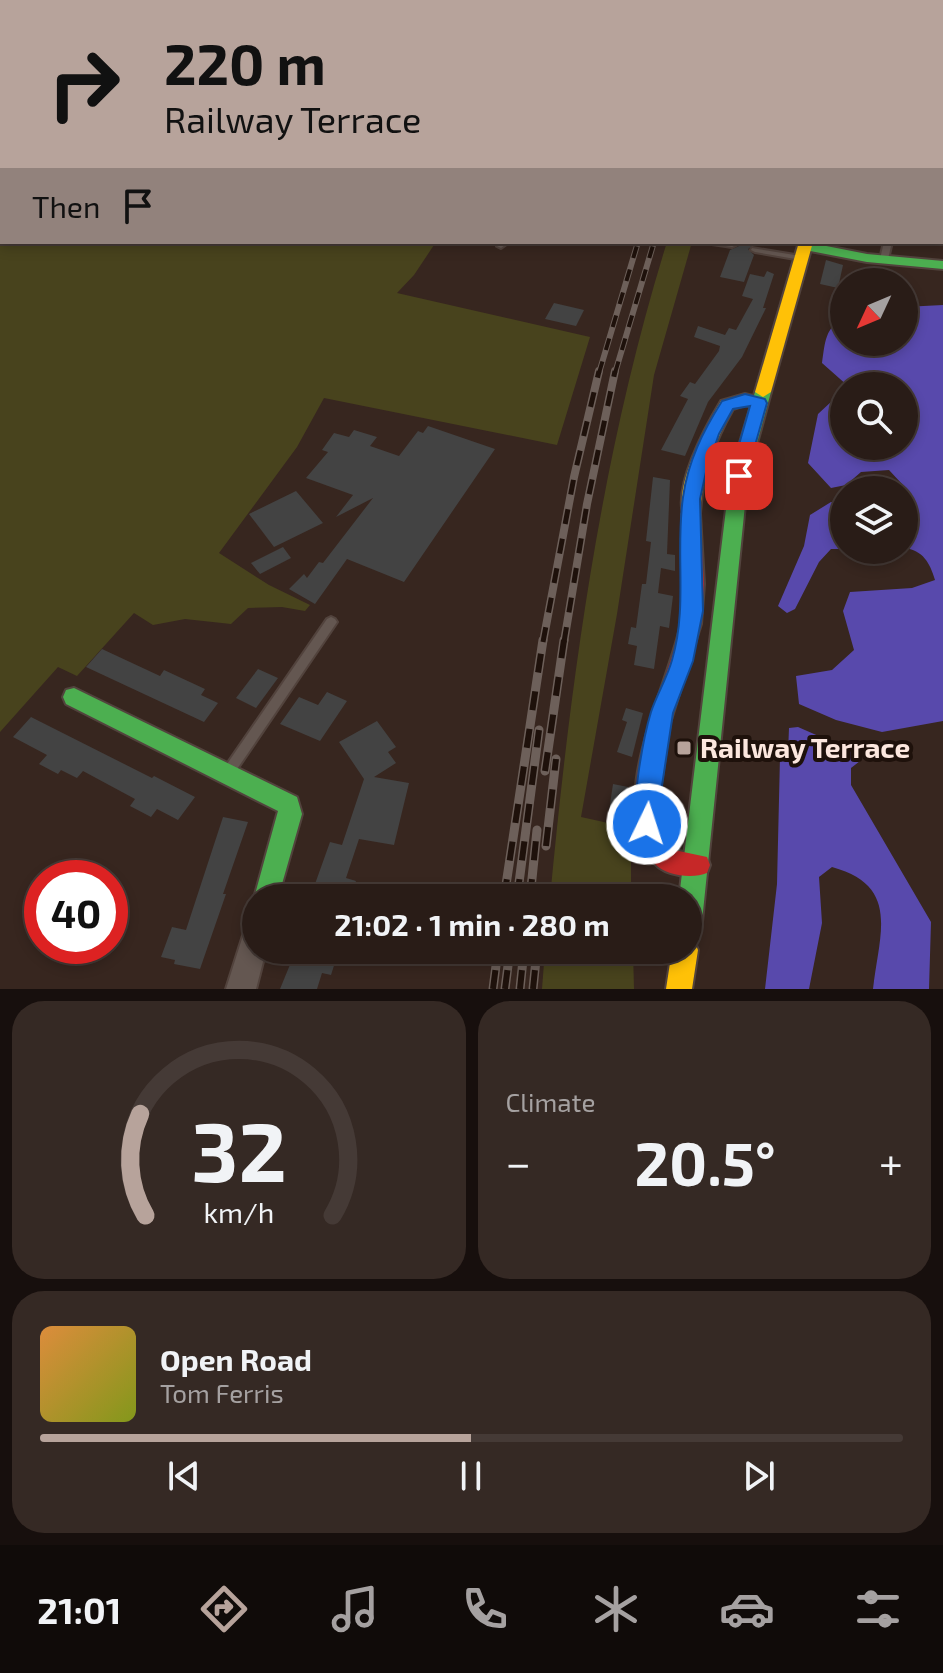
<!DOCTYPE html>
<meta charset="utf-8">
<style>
:root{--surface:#291c17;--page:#352924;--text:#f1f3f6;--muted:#a5a1a1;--line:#453a36;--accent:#b7a39b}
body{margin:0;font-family:"Exo 2",sans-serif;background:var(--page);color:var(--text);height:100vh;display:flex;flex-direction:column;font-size:30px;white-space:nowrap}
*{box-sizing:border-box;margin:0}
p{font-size:26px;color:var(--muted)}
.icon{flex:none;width:44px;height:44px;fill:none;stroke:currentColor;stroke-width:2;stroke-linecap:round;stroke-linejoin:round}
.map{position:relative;height:989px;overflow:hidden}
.drawer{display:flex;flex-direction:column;gap:12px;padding:12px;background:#170f0d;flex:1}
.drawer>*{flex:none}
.hud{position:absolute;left:0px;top:0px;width:944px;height:244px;box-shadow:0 4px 12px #0003,0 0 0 2px var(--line);background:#b7a39b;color:#111;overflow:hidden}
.needle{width:52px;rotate:226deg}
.fabs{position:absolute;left:830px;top:268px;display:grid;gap:16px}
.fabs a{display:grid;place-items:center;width:88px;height:88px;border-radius:50%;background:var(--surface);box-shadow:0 4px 12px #0003,0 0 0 2px var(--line);font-size:40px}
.speed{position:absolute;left:24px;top:860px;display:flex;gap:16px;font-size:40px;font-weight:700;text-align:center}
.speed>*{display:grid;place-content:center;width:104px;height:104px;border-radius:50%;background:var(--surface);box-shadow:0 4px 12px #0003,0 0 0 2px var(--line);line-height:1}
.speed .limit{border:12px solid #d22;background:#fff;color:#111}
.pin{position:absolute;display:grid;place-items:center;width:68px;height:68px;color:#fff;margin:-34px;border-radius:16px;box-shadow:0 4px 12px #0006}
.me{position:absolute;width:88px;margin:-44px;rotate:4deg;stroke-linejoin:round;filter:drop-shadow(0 0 6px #0008)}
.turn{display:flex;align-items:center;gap:28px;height:168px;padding:0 32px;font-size:36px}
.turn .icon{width:104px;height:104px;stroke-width:2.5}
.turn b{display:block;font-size:56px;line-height:68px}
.then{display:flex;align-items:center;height:76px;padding:0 32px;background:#0003;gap:16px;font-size:30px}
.big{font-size:60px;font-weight:700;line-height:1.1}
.drawer .card{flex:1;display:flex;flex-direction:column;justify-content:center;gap:12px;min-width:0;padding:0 28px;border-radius:32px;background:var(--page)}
.drawer .dial{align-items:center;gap:0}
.dial svg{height:208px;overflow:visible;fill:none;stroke:var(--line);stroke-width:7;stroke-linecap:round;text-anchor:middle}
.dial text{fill:var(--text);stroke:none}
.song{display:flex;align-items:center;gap:24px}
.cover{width:96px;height:96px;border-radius:12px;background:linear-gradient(135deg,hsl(30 70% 55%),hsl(70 70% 35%))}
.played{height:8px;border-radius:4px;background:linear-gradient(90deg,var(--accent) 50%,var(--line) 50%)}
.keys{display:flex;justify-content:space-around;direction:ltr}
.heat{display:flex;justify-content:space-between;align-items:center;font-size:44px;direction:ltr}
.drawer .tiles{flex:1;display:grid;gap:12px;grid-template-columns:1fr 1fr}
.card:last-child{grid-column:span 2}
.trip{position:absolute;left:242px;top:884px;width:460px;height:80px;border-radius:40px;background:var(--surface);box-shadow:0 4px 12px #0003,0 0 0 2px var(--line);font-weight:700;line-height:80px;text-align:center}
.dock{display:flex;height:128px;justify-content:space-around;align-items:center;background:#100b09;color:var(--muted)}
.dock .icon{width:56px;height:56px}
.dock .current{color:var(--accent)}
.dock b{font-size:36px;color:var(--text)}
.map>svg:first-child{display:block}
.green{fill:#48431d}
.water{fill:#5849ac}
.building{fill:#434343}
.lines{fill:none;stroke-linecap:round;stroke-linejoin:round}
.lane-casing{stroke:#52433d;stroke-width:4}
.street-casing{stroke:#52433d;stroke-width:4}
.fast-casing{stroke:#52433d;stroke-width:4}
.slow-casing{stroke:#52433d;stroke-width:4}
.jam-casing{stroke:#52433d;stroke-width:4}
.path{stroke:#695d59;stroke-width:2;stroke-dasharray:2 2;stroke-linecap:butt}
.lane{fill:#645751;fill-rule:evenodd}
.street{fill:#645751;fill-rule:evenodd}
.fast{fill:#4caf50;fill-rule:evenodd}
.slow{fill:#ffc107;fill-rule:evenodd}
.jam{fill:#c62828;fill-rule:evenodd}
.rail-far2-casing{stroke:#6d605a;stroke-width:6}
.rail-far1-casing{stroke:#6d605a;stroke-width:8}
.rail-casing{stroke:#6d605a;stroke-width:9}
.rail-far2{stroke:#1e110b;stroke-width:4;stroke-dasharray:12;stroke-linecap:butt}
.rail-far1{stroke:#1e110b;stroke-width:5;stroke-dasharray:15;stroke-linecap:butt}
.rail{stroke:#1e110b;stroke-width:6;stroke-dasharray:19;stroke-linecap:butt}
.route{fill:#1a73e8;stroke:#114b97;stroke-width:2}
.poi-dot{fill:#b7a39b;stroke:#1e110b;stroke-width:3}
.labels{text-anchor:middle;stroke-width:8;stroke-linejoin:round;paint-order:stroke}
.near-poi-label{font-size:28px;font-weight:bold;fill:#fce7de;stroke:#1e110b;text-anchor:start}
</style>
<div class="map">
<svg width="943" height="989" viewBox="0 0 943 989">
<rect width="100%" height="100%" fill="#37261f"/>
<g class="green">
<path d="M0 19 2 242H436L414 275 397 293 590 337 557 445 324 398 297 447 219 553 269 585 310 605 305 611 282 607 248 608 231 624 185 619 153 625 134 613 77 676 58 667 0 732Z"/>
<path d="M667 242H692L654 375 617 614 581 817 631 828V898H550C571 677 601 454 667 242Z"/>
<path d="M545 950H633L634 989H542Z"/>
</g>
<g class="water">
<path d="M943 305V721L882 732 836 720 799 704 796 676 832 670 854 650 843 611 850 592 912 588 935 580C930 563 923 550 904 548V490H898L902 484 889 470 861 472 846 485 831 488 808 463 818 414 832 401 844 404V446H904V386H848L822 363C825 343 825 327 844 318V342H904V307Z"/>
<path d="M831 502H844V549H831L819 562 795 609 787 613 778 606 804 546 810 515Z"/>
<path d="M798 727 855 752 860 761 851 768V785L931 922 929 989H873C879 934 901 886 832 867L819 877 822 923 809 989H765L777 884 780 757 788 753 789 728Z"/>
</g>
<g class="building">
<path d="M737 242H758L748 249 754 255 744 282 720 277 730 250 739 246Z"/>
<path d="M826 260 843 265 838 288 820 284Z"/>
<path d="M767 271 774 274 763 308H766L742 357 708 402 685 456 661 450 688 399 680 396 690 382 695 384 719 351 720 346 694 337 698 326 725 335 729 328 736 330 753 299 742 296 750 274 764 277Z"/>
<path d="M554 303 584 310 576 326 545 319Z"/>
<path d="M428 426 495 449 404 582 347 559 315 604 289 589 304 574 307 578 319 562 323 563 373 498 336 517 353 495 306 478 328 452 322 450 334 433 349 437 354 430 377 437 370 446 399 456 418 431 423 433Z"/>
<path d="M653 477 670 480 667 554 675 555V571L661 568 658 593 673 596 669 628 660 626 654 669 634 665 637 646 628 644 631 627 636 628 642 584H646L651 542 646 541Z"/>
<path d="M296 491 323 523 274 547 249 514Z"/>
<path d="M283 547 291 558 260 574 251 563Z"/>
<path d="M102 649 160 676 164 670 205 689 201 695 218 703 204 722 86 667Z"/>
<path d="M258 669 278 678 256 708 236 698Z"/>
<path d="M327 692 347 701 320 741 280 724 299 697 318 705Z"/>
<path d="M626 708 643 713 632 757 617 752 627 722 622 720Z"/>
<path d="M31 717 152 778 154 776 195 797 178 820 157 809 151 817 130 806 135 799 83 771 77 778 61 770 58 774 39 764 47 755 13 737Z"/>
<path d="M377 721 396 747 388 752 396 763 374 777 409 783 394 845 359 839 346 878 356 881 350 898H310L330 842 342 845 364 779 339 742Z"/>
<path d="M613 784 628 787 627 822 608 818Z"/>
<path d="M223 817 248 822 223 894H226L200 969 174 964 175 960 161 957 172 927 186 930Z"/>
<path d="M296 950H339L331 975 322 973 317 989H280Z"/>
</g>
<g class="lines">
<defs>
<g id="lane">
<path d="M145 0H152L150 2H143Z"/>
<path d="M194 0H201L198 2H191Z"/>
<path d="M476 0H482L480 2H474Z"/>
<path d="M501 242H509L501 248 497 246Z"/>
<path d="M711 242H728L736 245 732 247 712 244Z"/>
<path d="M884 242H892L888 259 884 261 880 259Z"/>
<path d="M752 248 801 256 805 258 801 260 755 252 751 250Z"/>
<path d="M331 617 335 619 337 622 335 625 233 775 229 777 225 775 223 771 225 767 327 619Z"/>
</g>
<g id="street">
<rect x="0" y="13" width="2" height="6"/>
<path d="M256 922V950H266L256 989H226L246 926Z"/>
</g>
<g id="fast">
<path d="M806 242 867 254 943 261V269L867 262 800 249V243Z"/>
<path d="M763 387 771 392 748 476 701 931 697 940 688 944V898H679L730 476 755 392Z"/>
<path d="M74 688 297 797 302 814 278 898H256V904L254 898 278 811 66 704 63 697 66 690Z"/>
</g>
<g id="slow">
<path d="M799 242H813L771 392 763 397 755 392Z"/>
<path d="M745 394 765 399 767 403 759 408 745 405 733 409C714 442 702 475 700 514L691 521 685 519C671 490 706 426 721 401Z"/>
<path d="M688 938 694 941 698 950 692 989H666L672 950H688Z"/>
</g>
<path id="jam" d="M691 507 700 514 704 584 701 624 670 723 659 797 662 836 674 850 707 857 710 865 707 873C693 879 666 876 655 864 603 805 667 690 681 624 688 589 683 550 682 514Z"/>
</defs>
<use href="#lane" class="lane-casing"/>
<use href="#street" class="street-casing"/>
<use href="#fast" class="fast-casing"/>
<use href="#slow" class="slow-casing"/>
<use href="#jam" class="jam-casing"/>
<g class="path">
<path d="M889 0 896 2"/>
<path d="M832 2 856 0"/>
</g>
<use href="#lane" class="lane"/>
<use href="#street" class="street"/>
<use href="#fast" class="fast"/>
<use href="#slow" class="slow"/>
<use href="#jam" class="jam"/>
<defs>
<g id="rail-far2">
<path d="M599 373 638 242"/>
<path d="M615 373 654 242"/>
</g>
<g id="rail-far1">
<path d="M543 642 574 477 599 371"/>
<path d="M564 642 587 504 615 371"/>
</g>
<g id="rail">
<path d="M545 771 564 640"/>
<path d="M546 846 556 759"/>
<path d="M504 898 543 640"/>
<path d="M517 898 539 730"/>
<path d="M530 898 537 830"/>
<path d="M493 989 498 950"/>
<path d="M505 989 510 950"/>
<path d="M520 989 524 950"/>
<path d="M533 989 537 950"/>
</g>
</defs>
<use href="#rail-far2" class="rail-far2-casing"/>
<use href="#rail-far1" class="rail-far1-casing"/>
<use href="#rail" class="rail-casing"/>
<use href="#rail-far2" class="rail-far2"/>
<use href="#rail-far1" class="rail-far1"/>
<use href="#rail" class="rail"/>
</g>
<path class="route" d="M745 394 765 399 767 403 745 481 739 483 730 476 750 406 733 409 719 434 706 472 700 499 703 611 693 661 673 713 655 832 647 835 638 832C629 810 644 735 651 712 657 694 667 678 672 660 688 606 675 552 683 497 688 461 703 431 722 401Z"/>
<rect class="poi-dot" x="676" y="740" width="16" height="16" rx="4"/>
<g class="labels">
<g class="near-poi-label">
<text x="700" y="758">Railway Terrace</text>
</g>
</g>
</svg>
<div class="fabs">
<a><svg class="needle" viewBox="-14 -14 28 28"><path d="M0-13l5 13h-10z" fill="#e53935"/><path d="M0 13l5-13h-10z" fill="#a5a1a1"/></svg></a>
<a><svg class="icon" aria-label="search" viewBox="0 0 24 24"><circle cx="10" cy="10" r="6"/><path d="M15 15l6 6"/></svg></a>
<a><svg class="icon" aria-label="layers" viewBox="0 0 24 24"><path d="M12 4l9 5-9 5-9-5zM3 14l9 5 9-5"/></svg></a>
</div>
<div class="speed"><div class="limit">40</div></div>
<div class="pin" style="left:739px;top:476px;background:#d93025"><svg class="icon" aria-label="arrive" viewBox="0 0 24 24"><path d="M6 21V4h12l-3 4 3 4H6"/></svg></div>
<svg class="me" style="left:647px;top:824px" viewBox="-20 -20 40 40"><circle r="17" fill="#1a73e8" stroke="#fff" stroke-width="3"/><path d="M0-11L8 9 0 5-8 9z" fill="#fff"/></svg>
<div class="trip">21:02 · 1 min · 280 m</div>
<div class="hud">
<div class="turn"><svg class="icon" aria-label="right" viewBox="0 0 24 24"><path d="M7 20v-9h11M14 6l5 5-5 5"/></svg><div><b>220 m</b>Railway Terrace</div></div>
<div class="then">Then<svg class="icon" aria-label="arrive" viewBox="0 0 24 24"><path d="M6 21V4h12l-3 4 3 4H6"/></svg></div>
</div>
</div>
<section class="drawer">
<div class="tiles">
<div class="card dial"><svg viewBox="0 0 100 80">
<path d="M14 69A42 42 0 1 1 86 69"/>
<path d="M14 69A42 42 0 0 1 12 30" stroke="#b7a39b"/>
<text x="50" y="56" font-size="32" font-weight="700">32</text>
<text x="50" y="72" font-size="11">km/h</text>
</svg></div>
<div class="card"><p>Climate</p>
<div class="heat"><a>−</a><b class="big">20.5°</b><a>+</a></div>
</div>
<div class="card">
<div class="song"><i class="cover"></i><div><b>Open Road</b><p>Tom Ferris</p></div></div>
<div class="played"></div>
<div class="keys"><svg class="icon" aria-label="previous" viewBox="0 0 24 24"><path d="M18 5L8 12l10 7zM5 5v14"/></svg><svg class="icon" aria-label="pause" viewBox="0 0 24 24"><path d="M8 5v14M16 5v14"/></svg><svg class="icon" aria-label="next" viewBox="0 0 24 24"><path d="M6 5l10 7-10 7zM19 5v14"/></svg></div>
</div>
</div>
</section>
<nav class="dock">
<b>21:01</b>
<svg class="icon current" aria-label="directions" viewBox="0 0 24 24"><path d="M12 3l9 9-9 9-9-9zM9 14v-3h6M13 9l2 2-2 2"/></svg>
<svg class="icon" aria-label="music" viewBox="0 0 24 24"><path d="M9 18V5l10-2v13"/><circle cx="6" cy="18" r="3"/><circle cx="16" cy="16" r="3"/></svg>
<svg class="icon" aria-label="phone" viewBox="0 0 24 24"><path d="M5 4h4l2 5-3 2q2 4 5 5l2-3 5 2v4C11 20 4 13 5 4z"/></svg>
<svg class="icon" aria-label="climate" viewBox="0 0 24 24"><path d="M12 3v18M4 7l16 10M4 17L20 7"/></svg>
<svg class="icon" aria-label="car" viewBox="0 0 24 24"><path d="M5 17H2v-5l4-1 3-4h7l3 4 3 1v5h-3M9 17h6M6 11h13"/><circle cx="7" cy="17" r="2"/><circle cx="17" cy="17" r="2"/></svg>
<svg class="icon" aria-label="filters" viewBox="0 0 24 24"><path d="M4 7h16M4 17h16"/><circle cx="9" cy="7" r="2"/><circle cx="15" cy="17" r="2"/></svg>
</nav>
